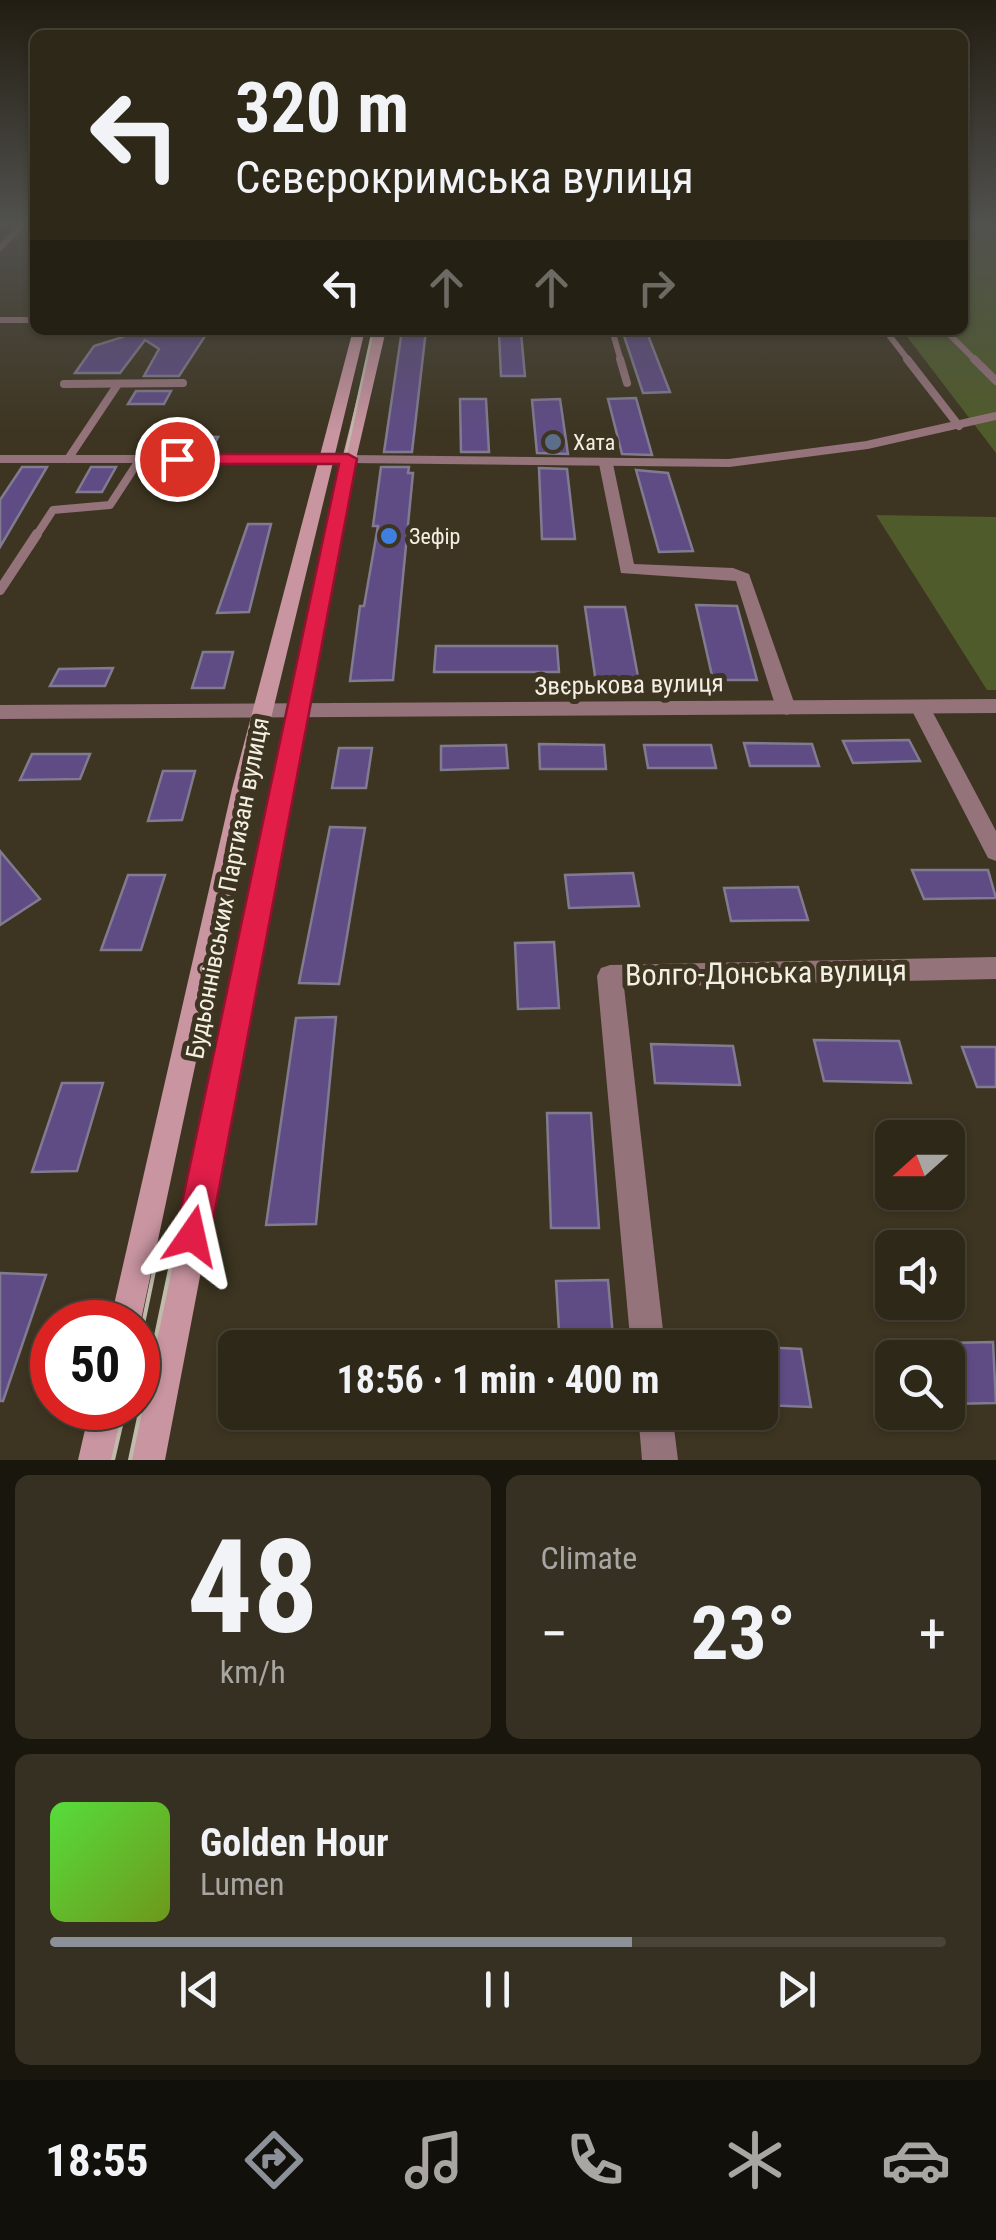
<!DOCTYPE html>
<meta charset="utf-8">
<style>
:root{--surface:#2e2819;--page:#363022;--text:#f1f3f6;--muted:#a7a6a2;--line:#494438;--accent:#8c9099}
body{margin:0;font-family:"Roboto Condensed",sans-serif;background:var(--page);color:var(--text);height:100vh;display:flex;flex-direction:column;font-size:38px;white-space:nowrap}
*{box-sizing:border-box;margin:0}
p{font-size:32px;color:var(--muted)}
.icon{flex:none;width:55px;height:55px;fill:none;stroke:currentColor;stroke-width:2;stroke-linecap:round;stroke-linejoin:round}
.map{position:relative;height:1460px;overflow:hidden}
.sheet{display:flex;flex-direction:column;gap:15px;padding:15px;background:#19160e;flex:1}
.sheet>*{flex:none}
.guide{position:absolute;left:30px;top:30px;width:938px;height:305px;border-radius:15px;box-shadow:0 2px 8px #0004,0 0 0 2px var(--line);background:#2e2819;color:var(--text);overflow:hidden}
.needle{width:65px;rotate:249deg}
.tools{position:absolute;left:875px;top:1120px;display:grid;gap:20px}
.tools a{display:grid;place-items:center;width:90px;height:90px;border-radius:15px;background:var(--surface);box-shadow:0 2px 8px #0004,0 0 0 2px var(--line);font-size:50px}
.speed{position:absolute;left:30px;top:1300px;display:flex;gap:20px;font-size:50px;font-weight:700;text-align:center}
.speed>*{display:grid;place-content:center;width:130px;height:130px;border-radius:50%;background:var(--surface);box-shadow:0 2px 8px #0004,0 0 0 2px var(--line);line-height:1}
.speed .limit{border:15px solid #d22;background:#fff;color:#111}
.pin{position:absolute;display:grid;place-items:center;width:85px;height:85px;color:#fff;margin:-42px;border:5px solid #fff;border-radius:50%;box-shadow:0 2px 10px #0007}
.me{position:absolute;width:110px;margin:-55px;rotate:11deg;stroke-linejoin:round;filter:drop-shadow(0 0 8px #0008)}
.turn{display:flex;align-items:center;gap:35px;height:210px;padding:0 40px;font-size:45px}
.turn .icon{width:130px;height:130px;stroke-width:2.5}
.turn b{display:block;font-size:70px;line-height:85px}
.lanes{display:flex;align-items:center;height:95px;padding:0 40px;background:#0003;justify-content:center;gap:50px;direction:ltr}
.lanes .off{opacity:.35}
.big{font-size:75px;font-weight:700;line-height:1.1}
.sheet .card{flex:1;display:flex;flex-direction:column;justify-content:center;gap:15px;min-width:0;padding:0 35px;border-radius:15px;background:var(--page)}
.sheet .dial{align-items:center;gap:0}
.dial b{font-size:130px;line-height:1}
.song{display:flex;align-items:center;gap:30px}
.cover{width:120px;height:120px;border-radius:15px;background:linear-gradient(135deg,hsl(110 70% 55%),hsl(80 70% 35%))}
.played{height:10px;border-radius:5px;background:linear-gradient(90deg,var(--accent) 65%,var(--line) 65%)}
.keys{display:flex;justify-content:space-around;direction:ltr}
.heat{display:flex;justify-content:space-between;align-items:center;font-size:55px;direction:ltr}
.sheet .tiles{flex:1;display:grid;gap:15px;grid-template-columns:1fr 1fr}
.card:last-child{grid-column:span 2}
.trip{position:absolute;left:218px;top:1330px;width:560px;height:100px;border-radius:15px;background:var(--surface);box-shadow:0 2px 8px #0004,0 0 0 2px var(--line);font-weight:700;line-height:100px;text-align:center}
.menu{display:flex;height:160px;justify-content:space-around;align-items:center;background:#12100a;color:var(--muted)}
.menu .icon{width:70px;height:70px}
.menu .on{color:var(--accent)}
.menu b{font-size:45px;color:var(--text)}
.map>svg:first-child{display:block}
.green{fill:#4f5b2a}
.building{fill:#5f4c85;stroke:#817b91;stroke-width:2.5}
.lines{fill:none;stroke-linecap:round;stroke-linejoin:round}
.service-far2{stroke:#94737a;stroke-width:6}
.service-far1{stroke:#94737a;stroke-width:8}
.service{stroke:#94737a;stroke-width:10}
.minor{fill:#94737a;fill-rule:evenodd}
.tertiary{fill:#94737a;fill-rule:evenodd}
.secondary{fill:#c895a1;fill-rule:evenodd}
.tram-far1{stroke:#c0bbac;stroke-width:2.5}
.tram{stroke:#c0bbac;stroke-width:4}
.route{fill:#e11d48;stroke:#92132f;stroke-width:2.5}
.service-dot{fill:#5c6f8a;stroke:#3d3521;stroke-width:4}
.shop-dot{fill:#3f7fe0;stroke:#3d3521;stroke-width:4}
.labels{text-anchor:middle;stroke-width:10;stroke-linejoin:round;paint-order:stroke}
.far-poi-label{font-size:22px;fill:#f3efe2;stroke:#3d3521;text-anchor:start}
.street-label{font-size:25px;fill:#f3efe2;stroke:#3d3521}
.near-street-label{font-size:30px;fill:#f3efe2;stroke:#3d3521}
</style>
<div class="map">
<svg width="996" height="1460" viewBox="0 0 996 1460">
<rect width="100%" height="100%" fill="#3d3521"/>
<g class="green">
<path d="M963 226H996V453L902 330H962Z"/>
<path d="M876 515 996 517V690H987Z"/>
</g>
<g class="building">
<path d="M121 330H209L179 376H144L159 349 145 340 120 373H75L94 346 123 337Z"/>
<path d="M402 330H426L412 452H384Z"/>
<path d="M622 330H646L670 392 643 393Z"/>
<path d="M521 333 525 376H501L499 334Z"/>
<path d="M136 391H171L164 404H128Z"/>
<path d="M636 398 652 455 622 454 608 399Z"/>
<path d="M460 399H486L489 452H461Z"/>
<path d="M560 399 568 454 537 453 532 400Z"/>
<path d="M171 436 218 437 211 451H164Z"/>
<path d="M22 467H47L0 547V500Z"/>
<path d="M91 467H116L102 492H77Z"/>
<path d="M157 467H204L196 483H150Z"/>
<path d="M381 467H409L408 473H413L393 680 350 681 360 606H364L378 526H373Z"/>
<path d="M539 468 567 469 575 539H542Z"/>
<path d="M636 470 668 473 693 551 659 552Z"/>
<path d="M248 524H271L249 612 217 613Z"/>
<path d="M696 605 737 606 757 680H713Z"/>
<path d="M585 607H625L639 682 596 683Z"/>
<path d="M436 646H557L559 672H434Z"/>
<path d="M203 652H233L224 688H192Z"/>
<path d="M113 668 105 686H50L59 669Z"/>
<path d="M909 740 920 761 853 763 843 741Z"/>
<path d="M744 743 812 744 819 766H750Z"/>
<path d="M539 744 604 745 606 769H540Z"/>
<path d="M506 745 508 768 441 770V746Z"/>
<path d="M644 745H711L716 768H648Z"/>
<path d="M339 748H372L366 788H332Z"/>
<path d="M32 754H90L80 779 20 780Z"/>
<path d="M163 771H195L182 820 148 821Z"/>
<path d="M330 827 365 828 339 984 299 983Z"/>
<path d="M0 851 40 899 0 925Z"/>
<path d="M912 870H988L996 898 924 899Z"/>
<path d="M633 873 639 906 569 908 565 875Z"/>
<path d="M128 875H165L141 950H101Z"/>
<path d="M798 887 808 920 731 921 724 888Z"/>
<path d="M554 942 559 1008 518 1009 515 943Z"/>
<path d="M336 1017 316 1224 266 1225 296 1018Z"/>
<path d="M814 1040 899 1041 911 1083 824 1081Z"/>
<path d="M651 1044 733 1046 740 1085 655 1083Z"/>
<path d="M962 1047H996V1087H977Z"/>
<path d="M62 1083H103L77 1171 32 1172Z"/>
<path d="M547 1113H591L599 1228H551Z"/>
<path d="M0 1273 46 1275 3 1401H0Z"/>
<path d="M608 1280 614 1348H560L556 1281Z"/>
<path d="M993 1342 996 1403 948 1404V1343Z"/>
<path d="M760 1347 801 1349 811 1407 760 1405Z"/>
</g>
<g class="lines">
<g class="service-far2">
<path d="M612 330 621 361"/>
<path d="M885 330 909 361"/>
<path d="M945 330 976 361"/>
</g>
<g class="service-far1">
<path d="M620 359 627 383"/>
<path d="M907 359 959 426"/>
<path d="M974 359 996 381"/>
<path d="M64 384 183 383"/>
<path d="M68 459 118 384"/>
<path d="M349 459 729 463 867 445 996 416"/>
<path d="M36 536 53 510 110 505 140 459"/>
</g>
<path class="service" d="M0 590 37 534"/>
<g class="minor">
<path d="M16 226H25L0 252V243Z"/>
<rect x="0" y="317" width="35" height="6"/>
<path d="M0 455H349L356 459 349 463H0Z"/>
<path d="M606 460 613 464 634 564 733 568 749 574 796 708 793 713 786 715 776 708 736 581 621 573 599 464Z"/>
<path d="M920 700 930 707 996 831V861L988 858 910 707Z"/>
<path d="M996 957V979L624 987 665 1348H631L597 976 601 968 610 965Z"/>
<path d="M638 1412H672L678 1460H642Z"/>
</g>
<path class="tertiary" d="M996 699V713L0 719V705Z"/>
<g class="secondary">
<path d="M353 330H365L254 789 138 1334V1322H110L232 789Z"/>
<path d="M374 330H386L356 459 165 1460H129L342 459Z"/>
<path d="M90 1408H124L114 1460H78Z"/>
</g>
<path class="tram-far1" d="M212 1067 373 330"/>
<g class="tram">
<path d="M138 1348 158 1252"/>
<path d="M113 1460 125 1408"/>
<path d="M130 1460 213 1064"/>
</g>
</g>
<linearGradient id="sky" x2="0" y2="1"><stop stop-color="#221d12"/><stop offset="0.52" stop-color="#51514e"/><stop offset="1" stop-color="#51514e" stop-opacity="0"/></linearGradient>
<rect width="996" height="431" fill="url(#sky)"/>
<path class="route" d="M348 454 357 459 210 1236 205 1248 192 1253 180 1248 175 1236 339 464H177L169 459 177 454Z"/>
<circle class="service-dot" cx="553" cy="442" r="10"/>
<circle class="shop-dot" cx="389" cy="536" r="10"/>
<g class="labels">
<g class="far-poi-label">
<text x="573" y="450">Хата</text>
<text x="409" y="544">Зефір</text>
</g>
<g class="street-label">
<text transform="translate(629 684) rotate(-1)" y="9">Звєрькова вулиця</text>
<text transform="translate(227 888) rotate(-79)" y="9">Будьоннівських Партизан вулиця</text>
</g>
<g class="near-street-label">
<text transform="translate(766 973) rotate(-1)" y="10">Волго-Донська вулиця</text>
</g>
</g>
</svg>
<div class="tools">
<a><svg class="needle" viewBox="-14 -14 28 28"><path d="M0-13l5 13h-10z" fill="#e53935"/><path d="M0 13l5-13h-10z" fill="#a7a6a2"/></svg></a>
<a><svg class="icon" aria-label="sound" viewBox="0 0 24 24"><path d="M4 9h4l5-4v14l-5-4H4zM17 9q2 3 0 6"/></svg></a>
<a><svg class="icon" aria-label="search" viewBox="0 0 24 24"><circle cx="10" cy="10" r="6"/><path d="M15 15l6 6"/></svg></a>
</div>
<div class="speed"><div class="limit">50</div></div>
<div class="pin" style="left:177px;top:459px;background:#d93025"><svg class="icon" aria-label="arrive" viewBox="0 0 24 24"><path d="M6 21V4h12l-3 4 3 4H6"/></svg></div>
<svg class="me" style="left:192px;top:1236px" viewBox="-20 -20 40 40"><path d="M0-17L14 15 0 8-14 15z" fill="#e11d48" stroke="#fff" stroke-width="4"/></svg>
<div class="trip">18:56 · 1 min · 400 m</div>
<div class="guide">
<div class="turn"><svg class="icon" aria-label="left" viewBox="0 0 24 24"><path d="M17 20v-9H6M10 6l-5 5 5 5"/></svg><div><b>320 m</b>Сєвєрокримська вулиця</div></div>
<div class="lanes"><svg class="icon" aria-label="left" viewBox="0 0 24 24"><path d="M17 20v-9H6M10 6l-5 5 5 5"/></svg><svg class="icon off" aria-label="ahead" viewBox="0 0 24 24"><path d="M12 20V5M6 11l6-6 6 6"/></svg><svg class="icon off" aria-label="ahead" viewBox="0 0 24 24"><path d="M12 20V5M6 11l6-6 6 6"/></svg><svg class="icon off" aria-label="right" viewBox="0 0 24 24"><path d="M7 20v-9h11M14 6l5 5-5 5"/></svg></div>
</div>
</div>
<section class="sheet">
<div class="tiles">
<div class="card dial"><b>48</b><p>km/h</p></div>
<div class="card"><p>Climate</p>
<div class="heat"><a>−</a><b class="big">23°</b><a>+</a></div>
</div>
<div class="card">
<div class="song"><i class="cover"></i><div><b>Golden Hour</b><p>Lumen</p></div></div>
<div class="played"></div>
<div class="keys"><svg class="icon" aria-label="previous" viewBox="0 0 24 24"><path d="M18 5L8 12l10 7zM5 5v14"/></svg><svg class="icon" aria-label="pause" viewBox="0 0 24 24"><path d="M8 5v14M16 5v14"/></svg><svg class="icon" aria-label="next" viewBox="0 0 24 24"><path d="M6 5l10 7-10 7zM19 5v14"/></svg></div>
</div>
</div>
</section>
<nav class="menu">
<b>18:55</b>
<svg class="icon on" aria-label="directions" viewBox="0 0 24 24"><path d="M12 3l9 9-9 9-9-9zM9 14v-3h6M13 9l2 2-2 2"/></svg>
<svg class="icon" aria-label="music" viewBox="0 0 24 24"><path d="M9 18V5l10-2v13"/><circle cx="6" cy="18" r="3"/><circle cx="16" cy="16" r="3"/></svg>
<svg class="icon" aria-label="phone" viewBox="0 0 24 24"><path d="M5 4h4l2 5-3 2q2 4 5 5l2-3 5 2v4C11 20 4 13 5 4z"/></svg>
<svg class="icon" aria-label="climate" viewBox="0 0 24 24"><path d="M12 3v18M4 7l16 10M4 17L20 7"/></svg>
<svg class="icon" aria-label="car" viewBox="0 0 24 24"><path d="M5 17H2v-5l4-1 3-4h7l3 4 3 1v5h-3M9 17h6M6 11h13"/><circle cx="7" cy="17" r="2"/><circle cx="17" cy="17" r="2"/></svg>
</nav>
